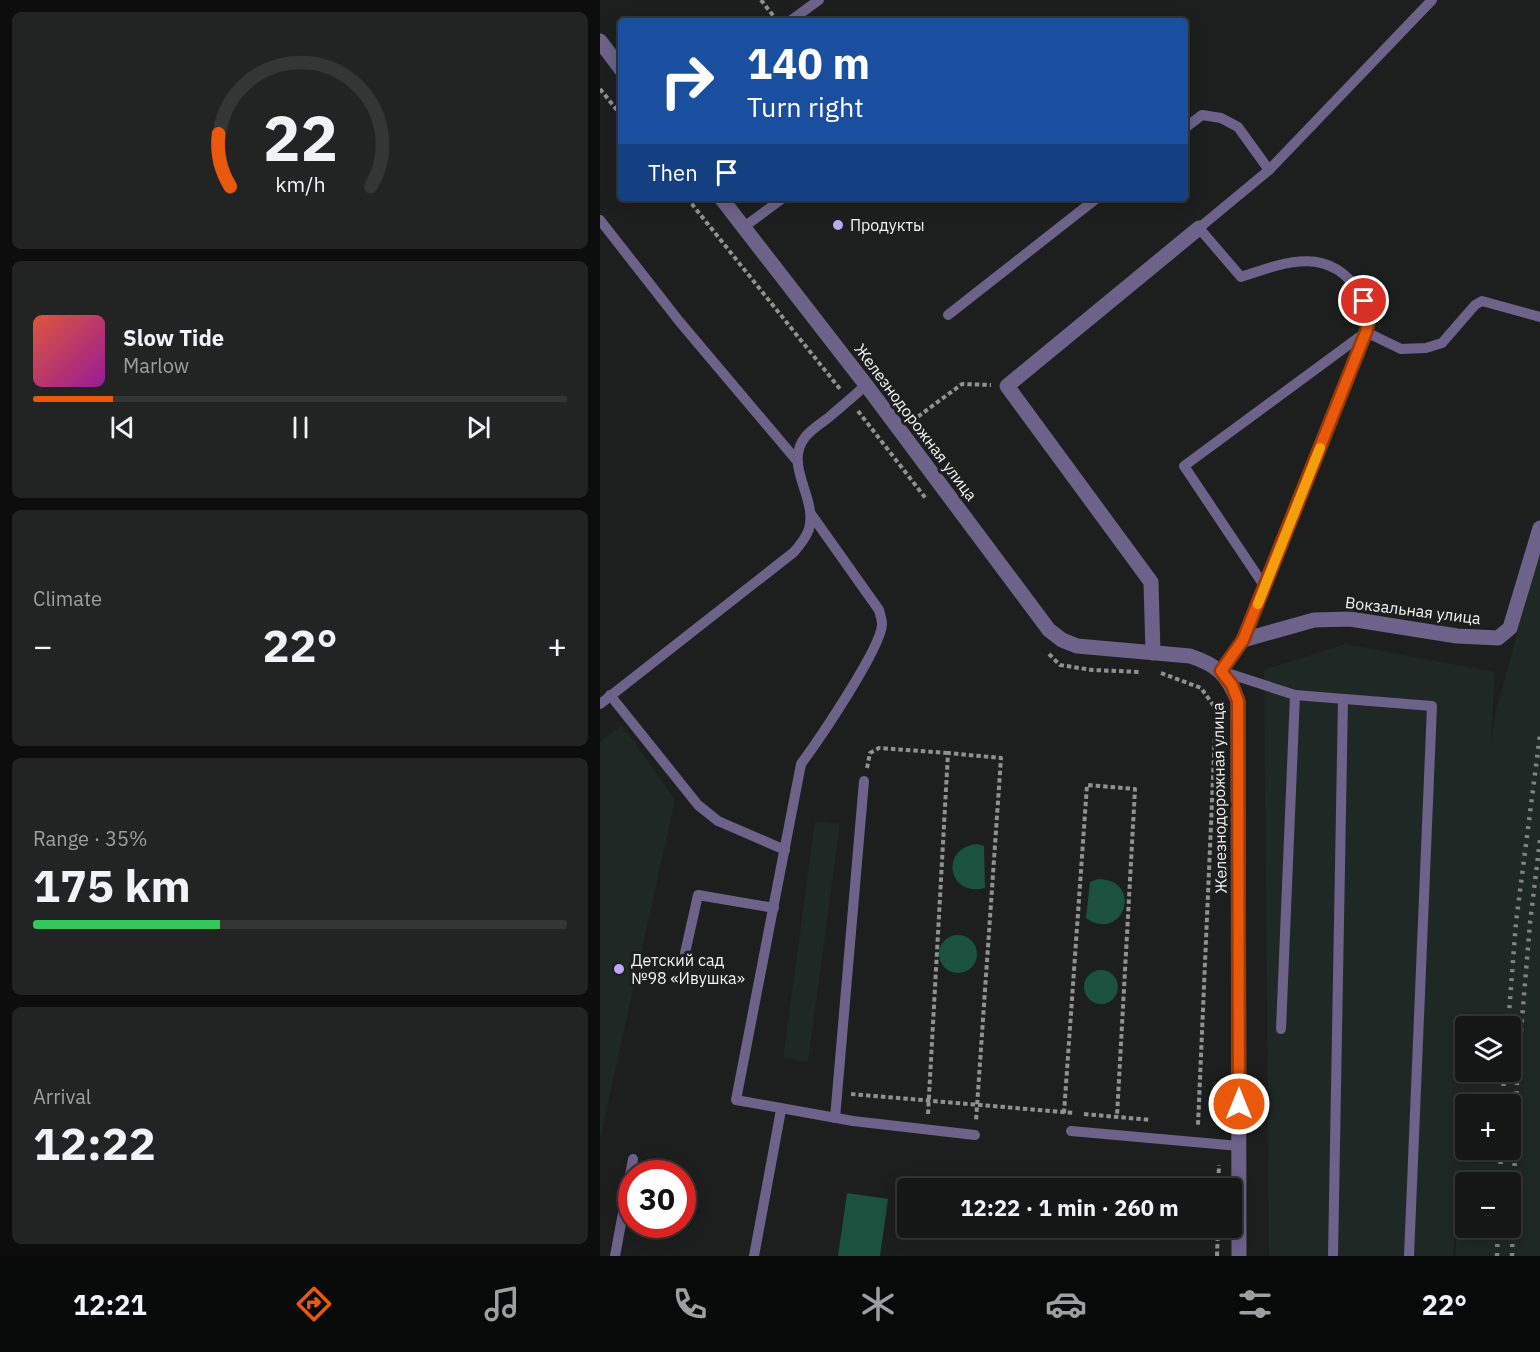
<!DOCTYPE html>
<meta charset="utf-8">
<style>
:root{--surface:#151716;--page:#222423;--text:#f1f3f6;--muted:#9d9fa1;--line:#343635;--accent:#ea580c}
body{margin:0;font-family:"IBM Plex Sans",sans-serif;background:var(--page);color:var(--text);height:100vh;display:flex;flex-direction:column;font-size:22px;white-space:nowrap}
*{box-sizing:border-box;margin:0}
p{font-size:20px;color:var(--muted)}
.icon{flex:none;width:33px;height:33px;fill:none;stroke:currentColor;stroke-width:2;stroke-linecap:round;stroke-linejoin:round}
.map{position:relative;flex:1;overflow:hidden}
.panel{display:flex;flex-direction:column;gap:12px;padding:12px;background:#0c0d0c;width:600px}
.panel>*{flex:none}
.banner{position:absolute;left:18px;top:18px;width:570px;height:183px;border-radius:6px;box-shadow:0 3px 15px #0003,0 0 0 2px var(--line);background:#1a4fa0;color:#fff;overflow:hidden}
.tools{position:absolute;left:855px;top:1016px;display:grid;gap:12px}
.tools a{display:grid;place-items:center;width:66px;height:66px;border-radius:6px;background:var(--surface);box-shadow:0 3px 15px #0003,0 0 0 2px var(--line);font-size:30px}
.speed{position:absolute;left:18px;top:1160px;display:flex;gap:12px;font-size:30px;font-weight:700;text-align:center}
.speed>*{display:grid;place-content:center;width:78px;height:78px;border-radius:50%;background:var(--surface);box-shadow:0 3px 15px #0003,0 0 0 2px var(--line);line-height:1}
.speed .limit{border:9px solid #d22;background:#fff;color:#111}
.pin{position:absolute;display:grid;place-items:center;width:51px;height:51px;color:#fff;margin:-26px;border:3px solid #fff;border-radius:50%;box-shadow:0 2px 6px #0007}
.me{position:absolute;width:66px;margin:-33px;rotate:0deg;stroke-linejoin:round;filter:drop-shadow(0 0 4px #0008)}
.turn{display:flex;align-items:center;gap:21px;height:126px;padding:0 30px;font-size:27px}
.turn .icon{width:78px;height:78px;stroke-width:2.5}
.turn b{display:block;font-size:42px;line-height:51px}
.then{display:flex;align-items:center;height:57px;padding:0 30px;background:#0003;gap:12px;font-size:22px}
.big{font-size:45px;font-weight:700;line-height:1.1}
.panel .tile{flex:1;display:flex;flex-direction:column;justify-content:center;gap:9px;min-width:0;padding:0 21px;border-radius:9px;background:var(--page)}
.panel .dial{align-items:center;gap:0}
.dial svg{height:156px;overflow:visible;fill:none;stroke:var(--line);stroke-width:7;stroke-linecap:round;text-anchor:middle}
.dial text{fill:var(--text);stroke:none}
.song{display:flex;align-items:center;gap:18px}
.cover{width:72px;height:72px;border-radius:9px;background:linear-gradient(135deg,hsl(10 70% 55%),hsl(300 70% 35%))}
.played{height:6px;border-radius:3px;background:linear-gradient(90deg,var(--accent) 15%,var(--line) 15%)}
.keys{display:flex;justify-content:space-around;direction:ltr}
.heat{display:flex;justify-content:space-between;align-items:center;font-size:33px;direction:ltr}
.charge{height:9px;border-radius:4px;background:linear-gradient(90deg,#34c759 35%,var(--line) 0)}
.trip{position:absolute;left:297px;top:1178px;width:345px;height:60px;border-radius:6px;background:var(--surface);box-shadow:0 3px 15px #0003,0 0 0 2px var(--line);font-weight:700;line-height:60px;text-align:center}
.dock{display:flex;height:96px;justify-content:space-around;align-items:center;background:#080909;color:var(--muted)}
.dock .icon{width:42px;height:42px}
.dock .selected{color:var(--accent)}
.dock b{font-size:27px;color:var(--text)}
main{display:flex;flex:1;min-height:0}
.map>svg:first-child{display:block}
.built{fill:#1e2824;fill-rule:evenodd}
.green{fill:#1b513f}
.lines{fill:none;stroke-linecap:round;stroke-linejoin:round}
.path{stroke:#8e9190;stroke-width:4;stroke-dasharray:4.5 3;stroke-linecap:butt}
.lane{stroke:#6c628a;stroke-width:10}
.street{stroke:#6c628a;stroke-width:15}
.rail{stroke:#818483;stroke-width:4.5;stroke-dasharray:3 6;stroke-linecap:butt}
.route-casing{stroke:#983908;stroke-width:15}
.route{stroke:#ea580c;stroke-width:10}
.slow{stroke:#f59e0b;stroke-width:10}
.poi-dot{fill:#bca9f5;stroke:#1c1f1e;stroke-width:2}
.labels{text-anchor:middle;stroke-width:6;stroke-linejoin:round;paint-order:stroke}
.poi-label{font-size:16px;fill:#f2f4f3;stroke:#1c1f1e;text-anchor:start}
.street-label{font-size:16px;fill:#f2f4f3;stroke:#1c1f1e}
</style>
<main>
<section class="panel">
<div class="tile dial"><svg viewBox="0 0 100 80">
<path d="M14 69A42 42 0 1 1 86 69"/>
<path d="M14 69A42 42 0 0 1 8 42" stroke="#ea580c"/>
<text x="50" y="56" font-size="32" font-weight="700">22</text>
<text x="50" y="72" font-size="11">km/h</text>
</svg></div>
<div class="tile">
<div class="song"><i class="cover"></i><div><b>Slow Tide</b><p>Marlow</p></div></div>
<div class="played"></div>
<div class="keys"><svg class="icon" aria-label="previous" viewBox="0 0 24 24"><path d="M18 5L8 12l10 7zM5 5v14"/></svg><svg class="icon" aria-label="pause" viewBox="0 0 24 24"><path d="M8 5v14M16 5v14"/></svg><svg class="icon" aria-label="next" viewBox="0 0 24 24"><path d="M6 5l10 7-10 7zM19 5v14"/></svg></div>
</div>
<div class="tile"><p>Climate</p>
<div class="heat"><a>−</a><b class="big">22°</b><a>+</a></div>
</div>
<div class="tile"><p>Range · 35%</p><b class="big">175 km</b><div class="charge"></div></div>
<div class="tile"><p>Arrival</p><b class="big">12:22</b></div>
</section>
<div class="map">
<svg width="940" height="1256" viewBox="0 0 940 1256">
<rect width="100%" height="100%" fill="#1c1f1e"/>
<g class="built">
<path d="M940 549V1256H856V1225L853 1256H669L664 670 745 644 895 672 891 743 896 711ZM866 1026H910V1071H866ZM866 1104H910V1149H866ZM866 1182H910V1227H866Z"/>
<path d="M22 725 75 800 0 1139V742Z"/>
<path d="M215 821 240 824 208 1062 183 1058Z"/>
</g>
<g class="green">
<path d="M377 844 384 846 385 888C348 898 339 848 377 844Z"/>
<path d="M498 879C545 880 523 944 486 918L490 882Z"/>
<circle cx="358" cy="954" r="19"/>
<circle cx="501" cy="987" r="17"/>
<path d="M247 1193 288 1199 280 1256H238Z"/>
</g>
<g class="lines">
<g class="path">
<path d="M161 0 175 18"/>
<path d="M0 89 21 115"/>
<path d="M87 198 240 389"/>
<path d="M258 411 327 500"/>
<path d="M312 421 362 384 391 385"/>
<path d="M449 654 460 665 492 670 541 672"/>
<path d="M561 673 601 688 616 709 598 1125"/>
<path d="M267 768 270 753 279 748 348 753"/>
<path d="M251 1094 474 1113"/>
<path d="M464 1113 487 785 535 789 517 1116"/>
<path d="M328 1114 348 753 401 758 376 1121"/>
<path d="M484 1114 551 1120"/>
<path d="M618 1188 619 1165"/>
<path d="M617 1256 618 1227"/>
</g>
<g class="lane">
<path d="M190 21 219 0"/>
<path d="M585 128 602 115 621 118 638 127 669 170 599 228 641 277C685 262 729 245 759 292 768 308 770 314 766 332L643 640 621 671 695 695"/>
<path d="M669 170 832 0"/>
<path d="M0 220 79 321 198 462"/>
<path d="M144 227 183 198"/>
<path d="M348 315 497 198"/>
<path d="M766 332 801 349 826 348 842 343 875 305 882 301 940 317"/>
<path d="M211 514 279 610C280 614 282 620 282 624 282 647 218 741 201 764L136 1100 253 1121 375 1135"/>
<path d="M665 587 584 466 766 332"/>
<path d="M10 695 98 805 118 821 185 850"/>
<path d="M0 704 194 552C200 545 206 538 209 529 218 497 182 465 206 436 212 429 221 423 228 418 241 407 254 396 266 385"/>
<path d="M85 953 98 895 174 908"/>
<path d="M681 1029 695 695 832 706 809 1256"/>
<path d="M235 1118 264 781"/>
<path d="M471 1131 639 1146"/>
<path d="M15 1256 33 1159"/>
<path d="M154 1256 181 1110"/>
<path d="M733 1256 743 699"/>
</g>
<g class="street">
<path d="M0 41 21 69"/>
<path d="M121 198 266 385 449 630 462 640 477 646 590 656C617 665 627 674 638 701L639 1256"/>
<path d="M643 640 714 620 750 619 857 636 898 638 910 628 940 528"/>
<path d="M553 653 551 582 407 386 599 228"/>
</g>
<g class="rail">
<path d="M908 1026 916 922 940 735"/>
<path d="M903 1104 904 1071"/>
<path d="M900 1182 901 1149"/>
<path d="M897 1256 898 1227"/>
<path d="M912 1256 917 1079 930 923 940 840"/>
</g>
</g>
<g class="lines">
<defs>
<path id="route" d="M639 1104 638 701 632 685 621 671 643 640 766 332 770 316 764 301"/>
</defs>
<use href="#route" class="route-casing"/>
<use href="#route" class="route"/>
<path class="slow" d="M658 604 720 448"/>
</g>
<g class="poi-dot">
<circle cx="238" cy="225" r="6"/>
<circle cx="19" cy="969" r="6"/>
</g>
<g class="labels">
<g class="poi-label">
<text x="250" y="231">Продукты</text>
<text x="31" y="966">Детский сад<tspan x="31" dy="18">№98 «Ивушка»</tspan></text>
</g>
<g class="street-label">
<text transform="translate(316 422) rotate(53)" y="6">Железнодорожная улица</text>
<text transform="translate(813 610) rotate(7)" y="6">Вокзальная улица</text>
<text transform="translate(619 798) rotate(-91)" y="6">Железнодорожная улица</text>
</g>
</g>
</svg>
<div class="tools">
<a><svg class="icon" aria-label="layers" viewBox="0 0 24 24"><path d="M12 4l9 5-9 5-9-5zM3 14l9 5 9-5"/></svg></a>
<a>+</a>
<a>−</a>
</div>
<div class="speed"><div class="limit">30</div></div>
<div class="pin" style="left:764px;top:301px;background:#d93025"><svg class="icon" aria-label="arrive" viewBox="0 0 24 24"><path d="M6 21V4h12l-3 4 3 4H6"/></svg></div>
<svg class="me" style="left:639px;top:1104px" viewBox="-20 -20 40 40"><circle r="17" fill="#ea580c" stroke="#fff" stroke-width="3"/><path d="M0-11L8 9 0 5-8 9z" fill="#fff"/></svg>
<div class="trip">12:22 · 1 min · 260 m</div>
<div class="banner">
<div class="turn"><svg class="icon" aria-label="right" viewBox="0 0 24 24"><path d="M7 20v-9h11M14 6l5 5-5 5"/></svg><div><b>140 m</b>Turn right</div></div>
<div class="then">Then<svg class="icon" aria-label="arrive" viewBox="0 0 24 24"><path d="M6 21V4h12l-3 4 3 4H6"/></svg></div>
</div>
</div>
</main>
<nav class="dock">
<b>12:21</b>
<svg class="icon selected" aria-label="directions" viewBox="0 0 24 24"><path d="M12 3l9 9-9 9-9-9zM9 14v-3h6M13 9l2 2-2 2"/></svg>
<svg class="icon" aria-label="music" viewBox="0 0 24 24"><path d="M9 18V5l10-2v13"/><circle cx="6" cy="18" r="3"/><circle cx="16" cy="16" r="3"/></svg>
<svg class="icon" aria-label="phone" viewBox="0 0 24 24"><path d="M5 4h4l2 5-3 2q2 4 5 5l2-3 5 2v4C11 20 4 13 5 4z"/></svg>
<svg class="icon" aria-label="climate" viewBox="0 0 24 24"><path d="M12 3v18M4 7l16 10M4 17L20 7"/></svg>
<svg class="icon" aria-label="car" viewBox="0 0 24 24"><path d="M5 17H2v-5l4-1 3-4h7l3 4 3 1v5h-3M9 17h6M6 11h13"/><circle cx="7" cy="17" r="2"/><circle cx="17" cy="17" r="2"/></svg>
<svg class="icon" aria-label="filters" viewBox="0 0 24 24"><path d="M4 7h16M4 17h16"/><circle cx="9" cy="7" r="2"/><circle cx="15" cy="17" r="2"/></svg>
<b>22°</b>
</nav>
